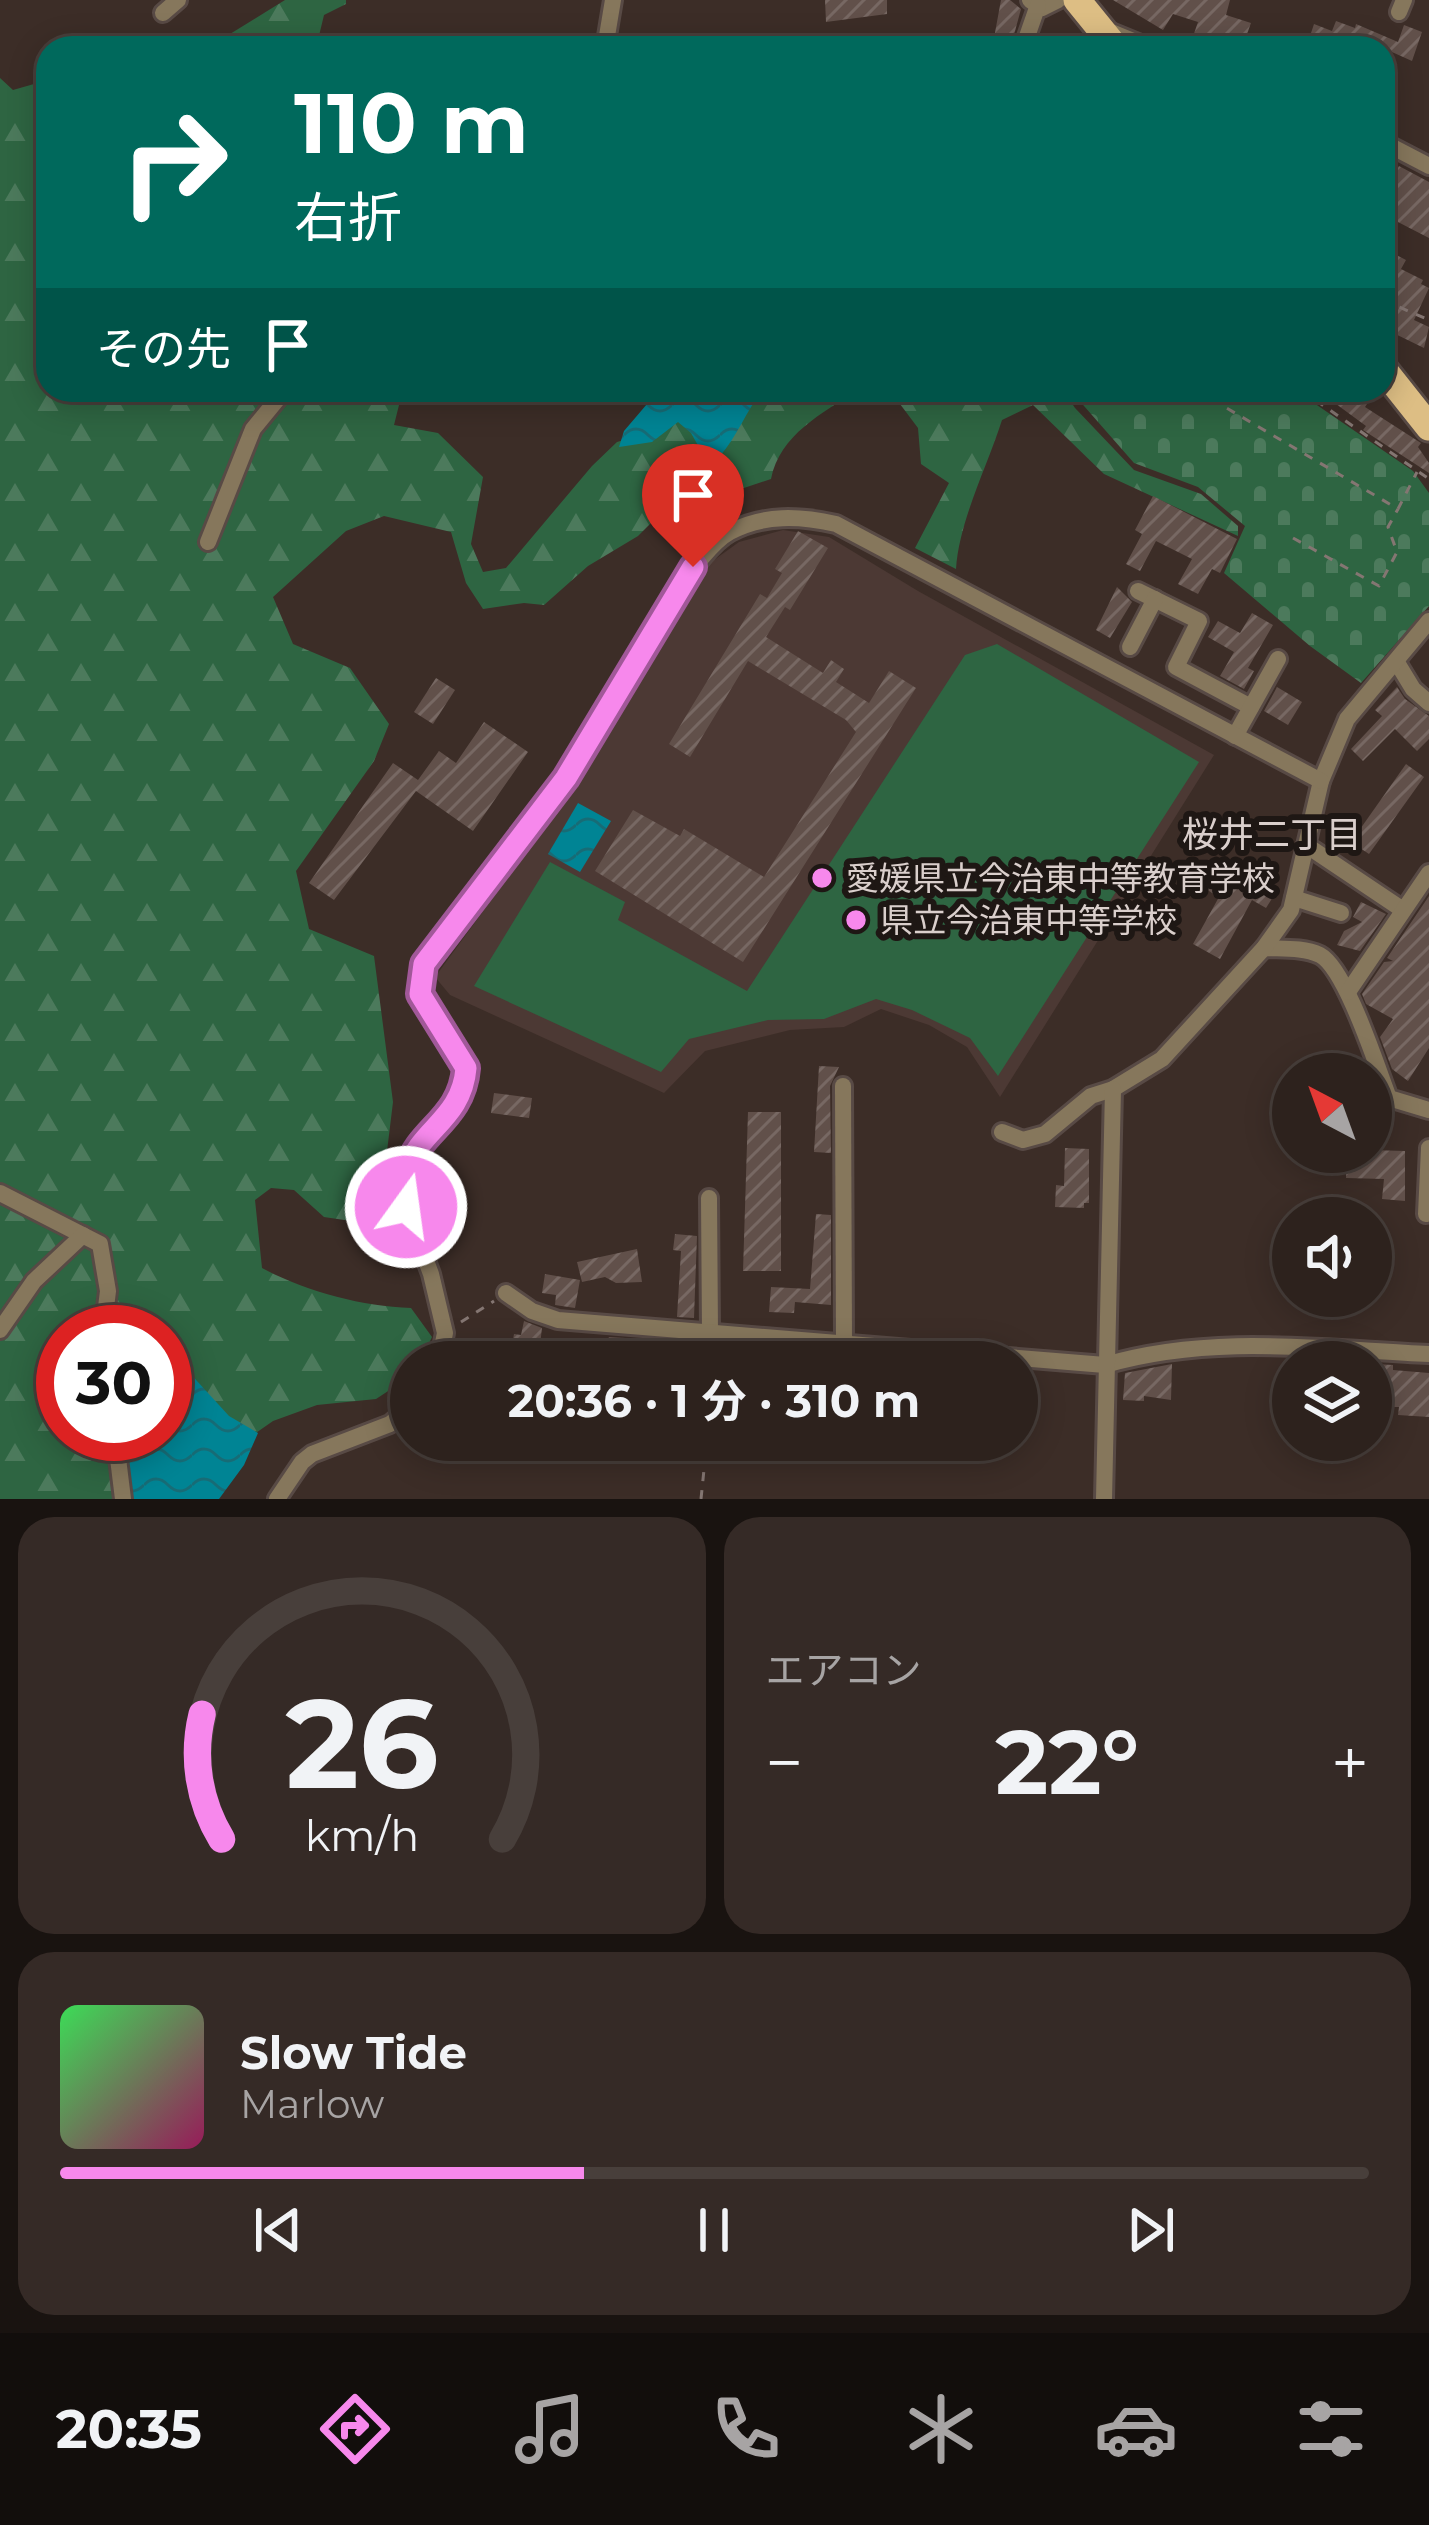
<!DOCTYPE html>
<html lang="ja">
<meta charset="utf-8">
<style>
:root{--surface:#2d221d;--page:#352a26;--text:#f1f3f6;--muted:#a7a4a4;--line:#483f3b;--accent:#f788ec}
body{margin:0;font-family:Montserrat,"Noto Sans JP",sans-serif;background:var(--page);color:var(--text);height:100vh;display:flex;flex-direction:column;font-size:45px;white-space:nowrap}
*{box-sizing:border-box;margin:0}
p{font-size:39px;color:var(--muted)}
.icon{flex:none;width:66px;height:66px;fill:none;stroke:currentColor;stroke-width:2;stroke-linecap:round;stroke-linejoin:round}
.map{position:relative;height:1499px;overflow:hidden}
.sheet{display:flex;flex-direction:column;gap:18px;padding:18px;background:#191310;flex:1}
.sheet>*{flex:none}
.top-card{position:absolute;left:36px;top:36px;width:1359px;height:366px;border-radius:36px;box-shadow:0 6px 30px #0003,0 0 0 3px var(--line);background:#00695c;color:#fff;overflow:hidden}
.needle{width:78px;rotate:319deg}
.fabs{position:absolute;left:1272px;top:1053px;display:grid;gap:24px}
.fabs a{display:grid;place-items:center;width:120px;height:120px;border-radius:50%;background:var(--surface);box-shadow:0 6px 30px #0003,0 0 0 3px var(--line);font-size:60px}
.speed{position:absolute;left:36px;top:1305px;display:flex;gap:24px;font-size:60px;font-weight:700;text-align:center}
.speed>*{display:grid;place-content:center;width:156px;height:156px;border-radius:50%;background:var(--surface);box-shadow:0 6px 30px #0003,0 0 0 3px var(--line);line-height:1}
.speed .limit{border:18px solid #d22;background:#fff;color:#111}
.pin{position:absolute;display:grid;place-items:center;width:102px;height:102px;color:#fff;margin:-123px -51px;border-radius:50% 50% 50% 0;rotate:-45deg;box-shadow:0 0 12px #0007}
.pin .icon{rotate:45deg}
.me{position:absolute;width:132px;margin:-66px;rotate:14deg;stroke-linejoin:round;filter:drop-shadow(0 0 9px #0008)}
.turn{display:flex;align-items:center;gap:42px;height:252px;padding:0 60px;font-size:54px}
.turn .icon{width:156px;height:156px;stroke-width:2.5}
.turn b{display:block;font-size:84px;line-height:102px}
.then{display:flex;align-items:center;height:114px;padding:0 60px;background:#0003;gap:24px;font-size:45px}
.big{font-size:90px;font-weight:700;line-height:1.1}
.sheet .card{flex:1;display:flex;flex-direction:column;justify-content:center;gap:18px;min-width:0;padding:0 42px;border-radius:36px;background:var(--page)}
.sheet .dial{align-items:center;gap:0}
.dial svg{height:312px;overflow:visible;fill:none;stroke:var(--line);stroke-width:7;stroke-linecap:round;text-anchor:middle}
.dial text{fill:var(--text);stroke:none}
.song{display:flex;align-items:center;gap:36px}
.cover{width:144px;height:144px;border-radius:18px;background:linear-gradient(135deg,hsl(130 70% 55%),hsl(330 70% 35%))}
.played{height:12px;border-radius:6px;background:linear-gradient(90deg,var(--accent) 40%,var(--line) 40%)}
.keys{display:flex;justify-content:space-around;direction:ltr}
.heat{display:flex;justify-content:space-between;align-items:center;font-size:66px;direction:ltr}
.sheet .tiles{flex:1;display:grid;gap:18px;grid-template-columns:1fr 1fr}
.card:last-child{grid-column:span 2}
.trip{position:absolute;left:390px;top:1341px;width:648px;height:120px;border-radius:60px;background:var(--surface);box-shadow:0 6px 30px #0003,0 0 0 3px var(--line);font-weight:700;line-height:120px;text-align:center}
.tabs{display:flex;height:192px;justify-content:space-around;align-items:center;background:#120e0c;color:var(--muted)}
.tabs .icon{width:84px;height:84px}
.tabs .on{color:var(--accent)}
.tabs b{font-size:54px;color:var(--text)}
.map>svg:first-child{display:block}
.education{fill:#4c3934}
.forest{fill:url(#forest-firs);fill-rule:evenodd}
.cemetery{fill:url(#cemetery-stones)}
.garden{fill:#2e6542}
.water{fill:url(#water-waves)}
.building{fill:url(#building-hatch)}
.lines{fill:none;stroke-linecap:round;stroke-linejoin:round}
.street-casing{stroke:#584a45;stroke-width:22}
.primary-casing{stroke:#584a45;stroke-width:33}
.path{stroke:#847672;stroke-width:3;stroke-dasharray:9 9;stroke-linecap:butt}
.street{stroke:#86775c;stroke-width:16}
.primary{stroke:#ddbe84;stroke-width:27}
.route-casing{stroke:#a15899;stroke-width:30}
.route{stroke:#f788ec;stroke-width:21}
.poi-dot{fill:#f788ec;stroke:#1e1714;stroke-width:4.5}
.labels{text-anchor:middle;stroke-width:12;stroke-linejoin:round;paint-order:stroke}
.poi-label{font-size:33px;fill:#dacfcc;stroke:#1e1714;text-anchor:start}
.neighbourhood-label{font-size:36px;fill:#dacfcc;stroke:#1e1714}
</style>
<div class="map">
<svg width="1429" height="1499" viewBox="0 0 1429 1499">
<defs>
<pattern id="forest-firs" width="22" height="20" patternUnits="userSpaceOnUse" patternTransform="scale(3)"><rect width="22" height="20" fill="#2e6542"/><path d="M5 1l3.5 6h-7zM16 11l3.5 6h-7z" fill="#4c7a5c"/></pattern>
<pattern id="cemetery-stones" width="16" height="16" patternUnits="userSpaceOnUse" patternTransform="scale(3)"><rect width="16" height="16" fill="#2e6542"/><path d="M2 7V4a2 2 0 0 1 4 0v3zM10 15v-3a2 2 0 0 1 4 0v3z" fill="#4c7a5c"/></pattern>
<pattern id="water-waves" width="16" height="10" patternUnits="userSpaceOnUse" patternTransform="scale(3)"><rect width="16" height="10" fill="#008494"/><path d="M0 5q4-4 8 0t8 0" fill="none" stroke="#176c76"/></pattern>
<pattern id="building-hatch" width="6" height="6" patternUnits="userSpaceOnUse" patternTransform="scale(3)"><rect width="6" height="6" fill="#61504a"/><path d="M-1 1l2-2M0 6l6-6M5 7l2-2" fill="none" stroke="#776863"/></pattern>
</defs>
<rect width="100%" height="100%" fill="#3c2d27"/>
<path class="education" d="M783 530 829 537 918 591 1214 755 1000 1097 967 1047 929 1025 881 1009 844 1027 790 1030 705 1051 664 1093 450 995 435 977 580 779 707 565 739 542Z"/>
<g class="forest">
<path d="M285 0H346V4L324 15 317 44 357 48H221L230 34Z"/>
<path d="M0 78 13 90 48 80V390H413L401 397 394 425 438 433 483 477 471 544 483 572 506 568 592 466 617 442 648 433 743 390H857C822 414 780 434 771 479L717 497 678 496 638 536 588 566 544 605 524 603 483 609 466 583 451 532 384 516 346 531 273 597 293 644 350 668 389 724 374 761 296 871 309 929 374 956 393 1102 378 1225 324 1217 294 1190 271 1188 255 1200 262 1268C307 1292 361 1306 411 1308L432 1337 420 1362H411V1376L376 1399 317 1405 273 1421 161 1499H0ZM63 1332H165V1434H63Z"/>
<path d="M897 390H1063L1075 408 1134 470 1201 494 1238 526V536L1104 474 1033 405 1002 420C987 467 959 521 956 569L915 548 949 483 921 464 918 428 900 404Z"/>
</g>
<path class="cemetery" d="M1070 390H1295L1413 471 1429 493V606L1361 683 1310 646 1224 573 1245 526 1198 487 1134 463Z"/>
<path class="garden" d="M997 644 1199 762 998 1076 970 1038 912 1010 876 999 824 1019 768 1020 689 1039 661 1072 474 986 550 862 625 902 618 920 747 991 965 655Z"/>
<g class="water">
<path d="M672 390H763C745 412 738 436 719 457L704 456 691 433 678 422 652 442 619 447 624 431 653 397Z"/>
<path d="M578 803 611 821 580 872 548 854Z"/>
<path d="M165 1346 229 1416 258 1433 244 1465 219 1499H132L124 1435 165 1434Z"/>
</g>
<g class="building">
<path d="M825 0H887V14L826 22Z"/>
<path d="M1001 0H1010L1021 9 1011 46 998 44 999 38H994Z"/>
<path d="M1113 0H1230L1226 15 1251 23 1242 48H1189L1198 22 1173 14 1163 30Z"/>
<path d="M1336 21 1355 28 1356 24 1398 42 1404 25 1422 32 1412 61 1383 48H1365L1347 40 1344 48H1306L1314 24 1332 31Z"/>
<path d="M1399 166 1429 182V238L1396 221 1383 245V196Z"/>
<path d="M1383 248 1406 260 1401 269 1423 280 1421 284 1429 288 1414 320 1429 327 1424 348 1383 328Z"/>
<path d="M1317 390H1348L1367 404 1365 407 1421 443 1418 447 1429 463V473L1363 430 1366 426Z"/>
<path d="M1153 496 1237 539 1220 573 1212 569 1198 594 1178 584 1192 559 1156 541 1140 571 1126 564 1142 534 1135 530Z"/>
<path d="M798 531 828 548 790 610 785 607 766 637 823 673 831 660 844 669 836 682 869 703 889 671 916 688 743 962 595 871 633 810 680 836 684 829 764 877 856 732 846 720 748 661 690 757 669 744 760 594 767 598 782 573 775 569Z"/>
<path d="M1117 587 1132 602 1110 638 1096 630Z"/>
<path d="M1252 613 1273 625 1248 668 1254 671 1244 689 1220 676 1234 652 1208 637 1218 621 1240 633Z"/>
<path d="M436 678 455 690 433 724 414 712Z"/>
<path d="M1277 687 1302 702 1288 725 1264 711Z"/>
<path d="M1397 687 1405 699 1429 716V739L1417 751 1395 729 1363 761 1351 749 1382 716 1375 710Z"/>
<path d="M484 722 528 752 473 831 416 791 334 900 309 883 393 763 418 780 439 751 456 763Z"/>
<path d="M1406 764 1424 777 1369 854 1351 842Z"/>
<path d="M1223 864 1276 892 1266 908 1252 900 1220 959 1193 944 1219 897 1199 885 1210 866 1218 871Z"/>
<path d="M1429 896V1048L1408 1081 1392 1069 1380 1037 1393 1019 1366 1004 1362 994 1384 962 1393 961 1387 958Z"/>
<path d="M1361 902 1386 914 1360 951 1337 945 1344 931 1362 922 1353 917Z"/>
<path d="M819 1066 839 1067 830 1086 831 1153 814 1152Z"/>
<path d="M494 1093 532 1098 529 1118 491 1113Z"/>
<path d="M748 1112H781V1271H743Z"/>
<path d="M1065 1148 1089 1149V1203H1084V1208L1055 1207 1056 1185 1064 1186Z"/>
<path d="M1371 1150 1405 1151V1201L1382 1199 1384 1179 1346 1178 1347 1152Z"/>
<path d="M816 1214 831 1215V1305L795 1302 794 1313 769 1312 771 1287 810 1289Z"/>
<path d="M675 1234 697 1236 694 1318 677 1317 681 1251 673 1250Z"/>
<path d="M637 1249 642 1282 616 1283 605 1277 582 1282 577 1262Z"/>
<path d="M545 1274 580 1280 575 1308 555 1305 556 1295 542 1293Z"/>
<path d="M524 1321 542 1328 538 1362H509L514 1334 521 1335Z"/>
<path d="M609 1337 625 1338 623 1347 665 1357 664 1362H600Z"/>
<path d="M1172 1364 1171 1400 1144 1396V1401L1123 1400 1125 1373Z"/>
<path d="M1375 1364 1393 1365V1370L1429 1373V1417L1398 1415 1399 1407H1378Z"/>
</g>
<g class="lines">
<defs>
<g id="street">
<path d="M1030 0 1042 8 1058 0"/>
<path d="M1399 12 1404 0"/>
<path d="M163 13 178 0"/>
<path d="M1106 30 1150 48"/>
<path d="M605 48 613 0"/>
<path d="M1023 48 1038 5"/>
<path d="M1383 142 1429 166"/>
<path d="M208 542 253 429 285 390"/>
<path d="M1138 591 1199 621 1176 667 1251 707"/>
<path d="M1130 647 1155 599"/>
<path d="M1396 661 1413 689 1429 703"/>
<path d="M1235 736 1278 659"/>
<path d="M1306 845 1403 910"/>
<path d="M1294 898 1341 913"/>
<path d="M1264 948C1282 949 1303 947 1320 955 1346 969 1377 1067 1389 1098L1429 1110"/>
<path d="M1348 992 1429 873"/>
<path d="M843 1086 844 1341"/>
<path d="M1002 1132 1023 1140 1045 1134 1091 1096 1113 1089 1162 1059 1264 948 1291 910 1321 781 1347 719 1429 621"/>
<path d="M0 1193 100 1244 108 1291 103 1332"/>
<path d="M709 1198 710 1332"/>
<path d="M1426 1214 1429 1148"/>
<path d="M506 1293 532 1311 558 1320 1105 1365C1211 1334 1320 1349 1429 1354"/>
<path d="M0 1330 34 1281 83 1235"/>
<path d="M439 1362 445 1333 431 1274 406 1207 409 1165 464 1092 466 1068 420 994 423 964C471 901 526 841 568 774 601 722 684 557 730 532 764 514 800 516 836 524L1321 781"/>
<path d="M115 1434 123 1499"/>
<path d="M277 1499 302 1462 312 1454 390 1424 411 1406"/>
<path d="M1104 1499 1113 1089"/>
</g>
<g id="primary">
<path d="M1077 0 1116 48"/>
<path d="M1383 369 1429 427"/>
</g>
</defs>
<use href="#street" class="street-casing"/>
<use href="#primary" class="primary-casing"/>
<g class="path">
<path d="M1383 300 1429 320"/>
<path d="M1196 390 1398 509 1417 472"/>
<path d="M1301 390 1429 479"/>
<path d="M1293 538 1379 586 1397 552 1388 527 1398 509"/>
<path d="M461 1322 494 1301"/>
<path d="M701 1499 707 1440"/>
</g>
<use href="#street" class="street"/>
<use href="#primary" class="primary"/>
</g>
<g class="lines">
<defs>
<path id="route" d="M406 1207C407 1194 405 1179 409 1167 419 1130 462 1119 466 1068L420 994 424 964 566 778 693 567"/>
</defs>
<use href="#route" class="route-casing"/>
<use href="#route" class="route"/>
</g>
<g class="poi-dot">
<circle cx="822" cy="878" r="12"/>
<circle cx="856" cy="920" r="12"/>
</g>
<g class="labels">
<g class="poi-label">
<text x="846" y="890">愛媛県立今治東中等教育学校</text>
<text x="880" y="932">県立今治東中等学校</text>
</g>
<g class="neighbourhood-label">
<text x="1272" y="847">桜井二丁目</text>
</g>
</g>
</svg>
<div class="fabs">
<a><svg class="needle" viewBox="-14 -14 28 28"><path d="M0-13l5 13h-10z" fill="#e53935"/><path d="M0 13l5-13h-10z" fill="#a7a4a4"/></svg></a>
<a><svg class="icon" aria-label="sound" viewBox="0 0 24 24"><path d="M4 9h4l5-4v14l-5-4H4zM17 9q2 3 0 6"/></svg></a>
<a><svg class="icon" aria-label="layers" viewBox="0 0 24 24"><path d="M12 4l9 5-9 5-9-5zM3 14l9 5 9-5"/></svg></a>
</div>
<div class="speed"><div class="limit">30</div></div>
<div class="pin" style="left:693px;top:567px;background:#d93025"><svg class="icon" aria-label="arrive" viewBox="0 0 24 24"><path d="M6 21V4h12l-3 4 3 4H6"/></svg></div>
<svg class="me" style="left:406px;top:1207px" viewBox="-20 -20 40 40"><circle r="17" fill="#f788ec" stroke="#fff" stroke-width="3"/><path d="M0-11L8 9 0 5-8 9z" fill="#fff"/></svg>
<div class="trip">20:36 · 1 分 · 310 m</div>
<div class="top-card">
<div class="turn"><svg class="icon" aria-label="right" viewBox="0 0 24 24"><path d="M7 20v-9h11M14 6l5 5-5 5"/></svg><div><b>110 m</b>右折</div></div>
<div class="then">その先<svg class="icon" aria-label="arrive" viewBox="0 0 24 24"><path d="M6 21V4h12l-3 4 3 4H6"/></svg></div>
</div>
</div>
<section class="sheet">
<div class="tiles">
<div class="card dial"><svg viewBox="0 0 100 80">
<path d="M14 69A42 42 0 1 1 86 69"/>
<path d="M14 69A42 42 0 0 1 9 37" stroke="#f788ec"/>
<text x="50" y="56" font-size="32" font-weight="700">26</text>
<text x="50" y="72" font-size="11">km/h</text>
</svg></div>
<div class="card"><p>エアコン</p>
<div class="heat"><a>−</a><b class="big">22°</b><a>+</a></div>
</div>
<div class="card">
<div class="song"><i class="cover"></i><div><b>Slow Tide</b><p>Marlow</p></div></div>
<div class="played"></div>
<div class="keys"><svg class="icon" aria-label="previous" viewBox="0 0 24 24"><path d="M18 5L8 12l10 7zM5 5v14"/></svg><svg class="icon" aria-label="pause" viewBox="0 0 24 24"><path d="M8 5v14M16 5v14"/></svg><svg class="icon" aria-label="next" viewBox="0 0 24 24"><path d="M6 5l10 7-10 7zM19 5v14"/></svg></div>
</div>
</div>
</section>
<nav class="tabs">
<b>20:35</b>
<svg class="icon on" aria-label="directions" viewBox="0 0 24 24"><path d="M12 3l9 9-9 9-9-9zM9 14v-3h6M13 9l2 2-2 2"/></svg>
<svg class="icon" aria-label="music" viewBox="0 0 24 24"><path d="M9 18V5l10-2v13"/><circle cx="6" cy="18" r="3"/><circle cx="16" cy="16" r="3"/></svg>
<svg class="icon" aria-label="phone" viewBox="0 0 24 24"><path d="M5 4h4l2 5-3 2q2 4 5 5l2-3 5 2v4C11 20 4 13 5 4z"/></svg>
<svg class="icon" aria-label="climate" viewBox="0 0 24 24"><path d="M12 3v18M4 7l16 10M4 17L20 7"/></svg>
<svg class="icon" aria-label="car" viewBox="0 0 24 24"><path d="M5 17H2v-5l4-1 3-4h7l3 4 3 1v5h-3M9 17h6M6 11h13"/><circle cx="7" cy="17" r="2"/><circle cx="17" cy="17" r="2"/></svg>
<svg class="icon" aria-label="filters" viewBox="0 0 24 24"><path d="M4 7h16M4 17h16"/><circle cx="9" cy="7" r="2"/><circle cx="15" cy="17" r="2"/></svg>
</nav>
